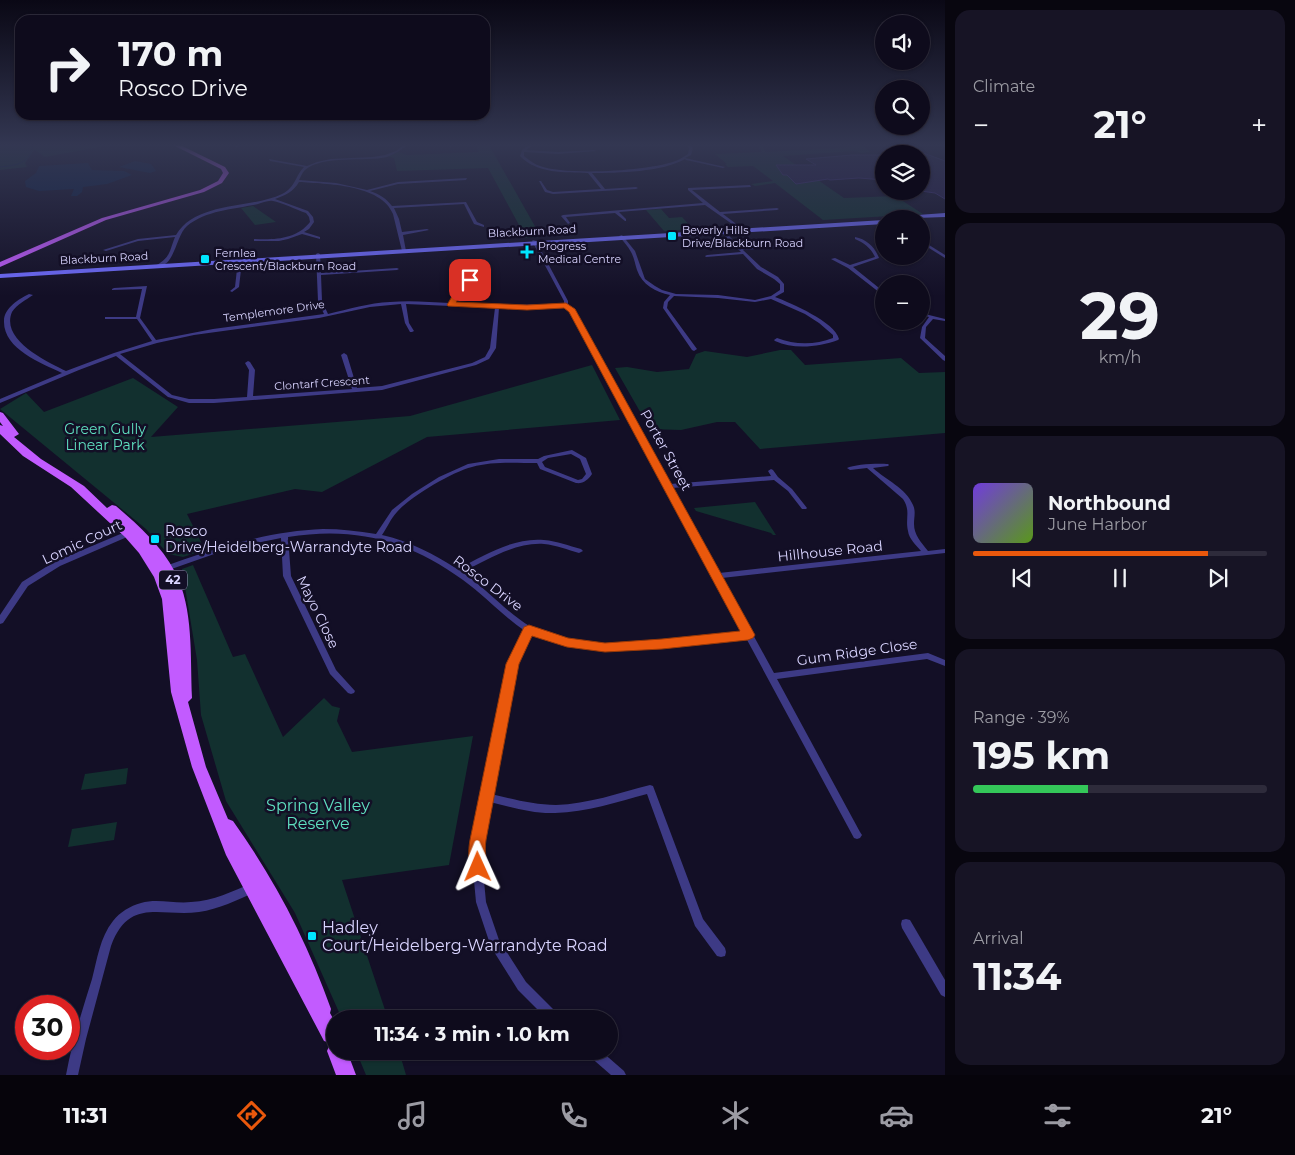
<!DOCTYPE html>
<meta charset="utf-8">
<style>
:root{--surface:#0e0b1c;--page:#171425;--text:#f1f3f6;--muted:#9b9ba3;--line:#2e2b3b;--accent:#ea580c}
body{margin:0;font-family:Montserrat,sans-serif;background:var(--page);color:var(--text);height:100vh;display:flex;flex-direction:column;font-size:19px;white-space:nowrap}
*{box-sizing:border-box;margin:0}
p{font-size:16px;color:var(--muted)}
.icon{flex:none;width:28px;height:28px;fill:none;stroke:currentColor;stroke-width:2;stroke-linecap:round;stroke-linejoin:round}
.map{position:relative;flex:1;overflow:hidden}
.panel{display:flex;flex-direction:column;gap:10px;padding:10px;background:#08060f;width:350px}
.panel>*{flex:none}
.top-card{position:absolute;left:15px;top:15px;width:475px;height:105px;border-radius:15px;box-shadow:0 1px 4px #0004,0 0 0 1px var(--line);background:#0e0b1c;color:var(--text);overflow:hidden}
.fabs{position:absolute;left:875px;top:15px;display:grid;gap:10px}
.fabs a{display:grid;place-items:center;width:55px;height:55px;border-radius:50%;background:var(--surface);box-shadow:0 1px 4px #0004,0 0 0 1px var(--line);font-size:25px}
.speed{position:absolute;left:15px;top:995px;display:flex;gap:10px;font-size:25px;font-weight:700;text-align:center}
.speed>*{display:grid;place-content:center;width:65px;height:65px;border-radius:50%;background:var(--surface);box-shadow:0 1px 4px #0004,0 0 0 1px var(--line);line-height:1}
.speed .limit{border:8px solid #d22;background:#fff;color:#111}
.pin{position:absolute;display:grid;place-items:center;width:42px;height:42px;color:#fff;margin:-21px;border-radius:10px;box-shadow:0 2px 8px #0006}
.me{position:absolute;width:55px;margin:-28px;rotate:359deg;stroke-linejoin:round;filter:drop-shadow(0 0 4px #0008)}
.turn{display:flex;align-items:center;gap:18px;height:105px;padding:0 20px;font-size:22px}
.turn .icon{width:65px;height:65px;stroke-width:2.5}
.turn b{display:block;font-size:35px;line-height:42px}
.big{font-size:38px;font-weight:700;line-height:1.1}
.panel .tile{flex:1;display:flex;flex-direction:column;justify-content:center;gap:8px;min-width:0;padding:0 18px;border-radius:15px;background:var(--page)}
.panel .dial{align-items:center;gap:0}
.dial b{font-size:65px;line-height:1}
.song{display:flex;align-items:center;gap:15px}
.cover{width:60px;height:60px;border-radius:8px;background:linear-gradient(135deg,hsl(260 70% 55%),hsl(90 70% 35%))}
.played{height:5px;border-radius:2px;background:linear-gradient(90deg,var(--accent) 80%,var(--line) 80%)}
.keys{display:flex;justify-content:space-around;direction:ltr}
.heat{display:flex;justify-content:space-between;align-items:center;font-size:28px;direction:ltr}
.charge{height:8px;border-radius:4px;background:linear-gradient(90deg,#34c759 39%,var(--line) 0)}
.trip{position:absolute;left:326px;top:1010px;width:292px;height:50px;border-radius:25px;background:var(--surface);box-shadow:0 1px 4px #0004,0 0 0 1px var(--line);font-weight:700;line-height:50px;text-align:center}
.tabs{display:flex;height:80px;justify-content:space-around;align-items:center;background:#06040b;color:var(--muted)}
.tabs .icon{width:35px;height:35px}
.tabs .current{color:var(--accent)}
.tabs b{font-size:22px;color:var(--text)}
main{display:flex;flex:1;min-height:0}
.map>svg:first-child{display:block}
.green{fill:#12302f}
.water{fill:#0a1f44}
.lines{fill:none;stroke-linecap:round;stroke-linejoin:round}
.stream{stroke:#0a1f44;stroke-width:1}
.building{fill:#241b47;stroke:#3b2d73}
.street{fill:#3d3a85;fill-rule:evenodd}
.secondary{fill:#6f6bff;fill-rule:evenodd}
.primary{fill:#c25bff;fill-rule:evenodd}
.route{fill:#ea580c;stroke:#983908}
.poi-dot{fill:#00e5ff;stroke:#130f26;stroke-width:2}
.labels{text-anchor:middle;stroke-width:5;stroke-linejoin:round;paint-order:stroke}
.far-poi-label{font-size:11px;fill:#d9d4ff;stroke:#130f26;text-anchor:start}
.far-street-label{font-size:11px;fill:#d9d4ff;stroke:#130f26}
.shield{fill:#130f26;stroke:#9e99be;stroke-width:1}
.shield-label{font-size:12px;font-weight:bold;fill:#d9d4ff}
.park-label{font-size:14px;fill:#5fe0c0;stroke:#130f26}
.street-label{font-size:14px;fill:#d9d4ff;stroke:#130f26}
.poi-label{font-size:14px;fill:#d9d4ff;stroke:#130f26;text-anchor:start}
.near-park-label{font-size:16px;fill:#5fe0c0;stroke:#130f26}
.near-poi-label{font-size:16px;fill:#d9d4ff;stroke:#130f26;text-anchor:start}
</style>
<main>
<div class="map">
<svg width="945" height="1075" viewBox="0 0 945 1075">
<rect width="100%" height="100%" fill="#130f26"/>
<g class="green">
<path d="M0 145H110L45 157 35 150 37 146 25 163 27 167 0 170Z"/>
<path d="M476 145H489L541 237 526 238 488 168 397 171 394 158 387 156 399 152 407 155 479 152Z"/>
<path d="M850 145H862L871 152 861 153 854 151 783 156 844 198 895 196 923 214 823 220 775 183 755 186 751 184 773 181 753 166 728 167 725 164H727L715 154 762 152 758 146H763L765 152 852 147Z"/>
<path d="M253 206 276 222 255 225 241 208Z"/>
<path d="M661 209 669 218 682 217 693 229 664 231 646 210Z"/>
<path d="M780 350H791L805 365 901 358 919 373 945 372V433L760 449 735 422H717L681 430 650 429 615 368 627 367 657 372 689 369 696 354 705 351 747 357Z"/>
<path d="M592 365 620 420 427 437 322 492 295 489 187 514 205 550 183 557 168 554 146 529 0 409 26 393 44 412 133 378 178 407 151 437 410 416Z"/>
<path d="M755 502 776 535H773L771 533 696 511 694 508Z"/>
<path d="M193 565 233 657 245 654 283 737 324 698 332 706 340 708 337 721 352 752 473 736 449 865 342 880 388 1019H342L295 913 226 801 201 715 197 660 182 569Z"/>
<path d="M128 768 126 784 81 790 85 774Z"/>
<path d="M117 822 114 840 68 847 72 829Z"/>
<path d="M356 1051H399L406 1075H366Z"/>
</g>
<g class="water">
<path d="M135 161 151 164 156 171 150 173 119 167Z"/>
<path d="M88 163 92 170 124 171 132 175 107 184 83 187 82 192 77 196H71L74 189 39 191 26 187 25 181 36 173 39 166Z"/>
</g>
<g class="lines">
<path class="stream" d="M0 167C17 165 30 164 33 145"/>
</g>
<g class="building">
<path d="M921 152 945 161V199L935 193 921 191Z"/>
<path d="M852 155H884V180L859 178 830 180 828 179 796 184 787 175H783L776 165H816L806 159Z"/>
</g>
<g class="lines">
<g class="street">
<path d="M236 145H245L236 147 234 146Z"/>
<path d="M404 145H408C401 150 395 154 387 157 365 162 322 155 305 170 302 173 301 176 299 180L336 183 367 190 398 182 467 178 466 180 398 184 370 191C379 194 386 198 392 206L466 202 477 222 484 225V227L474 224 464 204 394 208 399 219 402 232 427 229 429 230 403 235 406 251 404 252 402 251 393 214C381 184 326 184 299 182 293 192 286 195 275 199L308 211 313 217 314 222 309 229 304 232 320 237V239L302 234 288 239 279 241H254V239H255C275 240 297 239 310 222L309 217 306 213C297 210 281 202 273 201 268 200 262 203 258 204 235 209 206 210 187 226 176 235 174 270 157 265 171 256 169 252 175 237L138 241 106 251 103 250 138 239 176 235C196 201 251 209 282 194 296 187 295 176 304 167L270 161 269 159 307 166 317 162 331 159 373 157 385 155 396 151Z"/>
<path d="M449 145H453V146L450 147Z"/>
<path d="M529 145H533L526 150 558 152 594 150 596 151 558 154 524 152V156C529 160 534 164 540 166 566 176 653 171 678 160 682 158 685 156 688 154L689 148 687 145H691L693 148 691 155 685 158 725 167 723 168 686 160 685 159C663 172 617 173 592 173L605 189 636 187 638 188 636 189 553 194 545 192 539 181H541L547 190 553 192 601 189 588 173C565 172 537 174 520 156L522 150Z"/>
<path d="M641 145H645L642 147 640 146Z"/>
<path d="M941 145H945V147Z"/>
<path d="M750 185 751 187 692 190 720 212 777 208 779 209 777 210 723 214 743 229V231H742L705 205 619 212 626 219V221H625L615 213 566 217 570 223 568 224 561 216 563 215 703 203 688 190V188Z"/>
<path d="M720 229H722L741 248 780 245 781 246 779 247 743 250 761 267 778 277 784 284V292L775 297C791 303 835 322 839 339L838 340C819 347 794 350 775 341L774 340 777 338C795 345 815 345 833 338V335L819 323 805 314 771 299 755 302 718 298 674 296 668 302 667 308 697 349 694 351 692 350 663 308 664 302 670 295C656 292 642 285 637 270 635 264 634 257 631 252 628 246 623 241 619 236L622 235 635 251 645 279 655 286 662 290 676 294 718 295 755 300 771 296 780 290V284L774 279 757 269 743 254 706 257 705 256 707 255 741 252 720 231Z"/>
<path d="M855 237C866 239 875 247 879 258L853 267 884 292V296L848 268 831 259 835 258 850 265 875 257C871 248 864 243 855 239Z"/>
<path d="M533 240 536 241 568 301V305L575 311 670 484 771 476 768 471 771 469 773 470 778 477 792 489 807 508 806 509H802L788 491 774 480 672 488 719 573 921 551C916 545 909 539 908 531 905 518 911 511 903 499L867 468 850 470 847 468C854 464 879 463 888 464L889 465 888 466 873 468C886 480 906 488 913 505 916 511 914 517 914 524 914 535 921 542 928 551L945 549V553L722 578 774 673 928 653 945 660V666L927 659 777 679 860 832 862 835 860 838 857 839 854 838 746 638C678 646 597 663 531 634L516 664 491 794C512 799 534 805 556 805 588 804 619 793 650 785L653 786 703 919 725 948 726 952 725 956 721 957 717 956 695 926 647 794C617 802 587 812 555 813 533 814 511 807 490 802L481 849 486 902 499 940 526 982 559 1015 561 1019H547L518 990 491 947 476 902 471 849 481 799 480 797 482 794 508 664 525 631C503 616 485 596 463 580 409 540 354 526 288 537L291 576 336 670 355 691 354 693 351 694 348 693 330 674 283 576 281 538 242 546 217 553 163 572 159 570 160 568C213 549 267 531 323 529 341 529 358 531 376 534L392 510 412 494 439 477 468 464 499 459H538L544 456 572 450 586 458 592 474C588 480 583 484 576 483L540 469 537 463C516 463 492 461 472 467 452 472 410 497 397 512 391 518 387 528 382 535 409 541 434 554 457 569 484 556 513 537 544 540 557 541 569 546 581 549L583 551 579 553C568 550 556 545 544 544 515 542 488 560 462 572 487 589 506 612 531 627 543 634 558 638 571 640 629 650 686 640 743 633L571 312 565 306 499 308 496 348 489 359 476 365 382 390 214 403H189L168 397 116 356 79 370 0 403V399L62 373C41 363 3 349 4 321 4 308 19 299 29 294L33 295C26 300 17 304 12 312 0 340 48 362 66 371L114 353 152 341 137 319H105V317H136L142 289 112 290V289L114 288 147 286 140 318 156 340 213 329 324 314 318 301 316 254 318 253 320 254 321 273 397 268 399 269 397 270 321 275 322 301 328 314C349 309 369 303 390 302 410 300 430 302 450 303L460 287 476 273V266L478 265 480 266V273L464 289 454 303 509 305 564 304V301L532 241ZM401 304 405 323 410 332H412L414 331 409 323 406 304 495 308 490 348 485 357 472 363 382 386 357 388 347 355 344 353 341 355 352 389 253 396 255 370 250 362 248 361 245 363 249 370 247 397 214 399H189L172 395 120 354 157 343 194 335 319 318 370 307ZM571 454 580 459 586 474 582 479 578 480 545 467 542 462 548 458Z"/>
<path d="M921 240 945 255V258L921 243Z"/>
<path d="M238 260 242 261 239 287 232 292 230 291 235 287Z"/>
<path d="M921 313 945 319V321L933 319 926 327 925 338 945 356V361L943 360 920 338 922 327 929 317 921 315Z"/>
<path d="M130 530H132L135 532 134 534 60 566 28 586 3 623 0 624V615L22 582 54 562Z"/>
<path d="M253 883 257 885 258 888 257 891C238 900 219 909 199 912 160 917 129 897 111 946L86 1039 78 1075H66C72 1042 82 1011 92 979 97 960 100 937 113 921 120 912 130 906 141 903 157 898 175 904 191 902 214 901 232 891 253 883Z"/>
<path d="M906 919 910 920 945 980V997L941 995 902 928 901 924 902 920Z"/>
<path d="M586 1051H601L624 1071 626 1075H611L588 1055Z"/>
</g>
<g class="secondary">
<path d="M945 213V217L887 219 890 217Z"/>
<path d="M884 220V224L0 278V274Z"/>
</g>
<g class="primary">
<path d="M173 145H180L225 167 229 173 222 183 204 192 106 220 0 267V262L102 218 200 190 218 181 223 173 221 169Z"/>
<path d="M0 412 3 413 19 434 14 437 41 459 84 486 107 508 112 505 116 506C138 525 161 545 175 572 194 609 190 657 192 698L188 702 206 767 228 819 233 821C275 880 307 941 331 1009L330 1013 335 1022V1042L331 1043 324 1041 226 855 192 767 171 692 162 599 154 577 139 553 125 537 71 487 23 456 0 434V425L3 426 0 422Z"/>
<path d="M335 1042V1051H347L356 1075H336L327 1051 330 1044Z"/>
</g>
</g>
<linearGradient id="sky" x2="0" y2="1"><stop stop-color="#0a0815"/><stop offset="0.49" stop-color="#333752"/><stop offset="1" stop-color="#333752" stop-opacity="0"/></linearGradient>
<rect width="945" height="296" fill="url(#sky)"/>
<path class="route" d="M470 278 474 280 456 302 527 305 566 303 575 309 755 635 753 638 748 640 662 649 605 652 567 647 532 636 519 664 486 840C484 851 488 862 484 872L478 874 472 872C468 862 468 851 470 840L506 664 524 627 529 625 568 638 605 643 662 639 740 631 569 312 564 308 527 310 448 306 447 305 454 293Z"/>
<g class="poi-dot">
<rect x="667" y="231" width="10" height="10" rx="2.5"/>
<path d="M524.5 244.5h5v5h5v5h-5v5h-5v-5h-5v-5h5z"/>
<rect x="200" y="254" width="10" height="10" rx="2.5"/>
<rect x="150" y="534" width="10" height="10" rx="2.5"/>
<rect x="307" y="931" width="10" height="10" rx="2.5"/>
</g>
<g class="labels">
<g class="far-poi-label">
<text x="682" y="234">Beverly Hills<tspan x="682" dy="13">Drive/Blackburn Road</tspan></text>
<text x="538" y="250">Progress<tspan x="538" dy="13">Medical Centre</tspan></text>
<text x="215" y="257">Fernlea<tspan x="215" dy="13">Crescent/Blackburn Road</tspan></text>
</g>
<g class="far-street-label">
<text transform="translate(532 231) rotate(-3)" y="4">Blackburn Road</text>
<text transform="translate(104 258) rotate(-3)" y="4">Blackburn Road</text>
<text transform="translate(274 311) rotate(-8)" y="4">Templemore Drive</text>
<text transform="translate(322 383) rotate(-4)" y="4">Clontarf Crescent</text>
</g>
<rect class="shield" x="159" y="570.5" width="28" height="19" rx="4"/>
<g class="shield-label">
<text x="173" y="584">42</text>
</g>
<g class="park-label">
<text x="105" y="434">Green Gully<tspan x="105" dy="16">Linear Park</tspan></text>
</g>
<g class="street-label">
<text transform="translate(666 450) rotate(61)" y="5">Porter Street</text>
<text transform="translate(82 542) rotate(-25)" y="5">Lomic Court</text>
<text transform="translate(830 551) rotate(-6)" y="5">Hillhouse Road</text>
<text transform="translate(488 583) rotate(37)" y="5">Rosco Drive</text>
<text transform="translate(318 612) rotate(64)" y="5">Mayo Close</text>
<text transform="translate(857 652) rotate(-8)" y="5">Gum Ridge Close</text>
</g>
<g class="poi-label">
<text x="165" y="536">Rosco<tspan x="165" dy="16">Drive/Heidelberg-Warrandyte Road</tspan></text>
</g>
<g class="near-park-label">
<text x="318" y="811">Spring Valley<tspan x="318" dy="18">Reserve</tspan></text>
</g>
<g class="near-poi-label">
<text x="322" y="933">Hadley<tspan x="322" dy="18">Court/Heidelberg-Warrandyte Road</tspan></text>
</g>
</g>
</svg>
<div class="fabs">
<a><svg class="icon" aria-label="sound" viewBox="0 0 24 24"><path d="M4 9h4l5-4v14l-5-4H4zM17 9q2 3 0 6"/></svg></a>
<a><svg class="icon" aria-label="search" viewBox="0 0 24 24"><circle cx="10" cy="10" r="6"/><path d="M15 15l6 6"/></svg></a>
<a><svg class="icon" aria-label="layers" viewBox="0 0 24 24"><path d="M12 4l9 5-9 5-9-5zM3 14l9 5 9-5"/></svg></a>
<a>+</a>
<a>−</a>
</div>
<div class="speed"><div class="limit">30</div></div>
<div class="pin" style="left:470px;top:280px;background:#d93025"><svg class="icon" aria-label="arrive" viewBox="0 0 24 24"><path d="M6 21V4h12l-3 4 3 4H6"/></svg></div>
<svg class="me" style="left:478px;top:867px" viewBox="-20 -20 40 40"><path d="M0-17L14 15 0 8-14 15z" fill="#ea580c" stroke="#fff" stroke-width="4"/></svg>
<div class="trip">11:34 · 3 min · 1.0 km</div>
<div class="top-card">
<div class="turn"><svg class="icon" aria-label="right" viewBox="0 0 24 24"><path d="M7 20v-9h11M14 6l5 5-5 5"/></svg><div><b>170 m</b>Rosco Drive</div></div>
</div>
</div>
<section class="panel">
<div class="tile"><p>Climate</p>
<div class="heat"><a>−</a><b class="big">21°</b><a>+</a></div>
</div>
<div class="tile dial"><b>29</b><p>km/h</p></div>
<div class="tile">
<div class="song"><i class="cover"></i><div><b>Northbound</b><p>June Harbor</p></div></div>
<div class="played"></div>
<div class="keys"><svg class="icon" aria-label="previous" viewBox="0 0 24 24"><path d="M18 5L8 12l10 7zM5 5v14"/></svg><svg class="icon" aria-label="pause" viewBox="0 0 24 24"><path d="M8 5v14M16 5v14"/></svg><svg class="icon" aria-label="next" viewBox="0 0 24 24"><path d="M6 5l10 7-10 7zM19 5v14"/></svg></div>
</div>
<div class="tile"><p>Range · 39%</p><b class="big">195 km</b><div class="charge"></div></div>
<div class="tile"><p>Arrival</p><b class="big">11:34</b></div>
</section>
</main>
<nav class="tabs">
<b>11:31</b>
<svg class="icon current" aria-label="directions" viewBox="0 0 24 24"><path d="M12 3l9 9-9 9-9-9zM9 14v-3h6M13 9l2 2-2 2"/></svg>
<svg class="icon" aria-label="music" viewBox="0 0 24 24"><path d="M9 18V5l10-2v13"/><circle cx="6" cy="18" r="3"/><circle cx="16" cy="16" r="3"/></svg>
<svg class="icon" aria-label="phone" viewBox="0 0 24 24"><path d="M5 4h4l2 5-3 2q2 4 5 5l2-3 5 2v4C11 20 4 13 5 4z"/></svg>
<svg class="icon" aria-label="climate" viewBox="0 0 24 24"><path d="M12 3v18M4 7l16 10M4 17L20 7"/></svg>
<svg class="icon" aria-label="car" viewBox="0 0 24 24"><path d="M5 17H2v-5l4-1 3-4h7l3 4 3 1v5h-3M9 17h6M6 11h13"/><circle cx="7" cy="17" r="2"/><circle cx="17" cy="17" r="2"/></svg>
<svg class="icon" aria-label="filters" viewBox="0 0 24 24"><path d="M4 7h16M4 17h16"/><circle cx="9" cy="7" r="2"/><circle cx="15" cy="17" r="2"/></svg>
<b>21°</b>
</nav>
